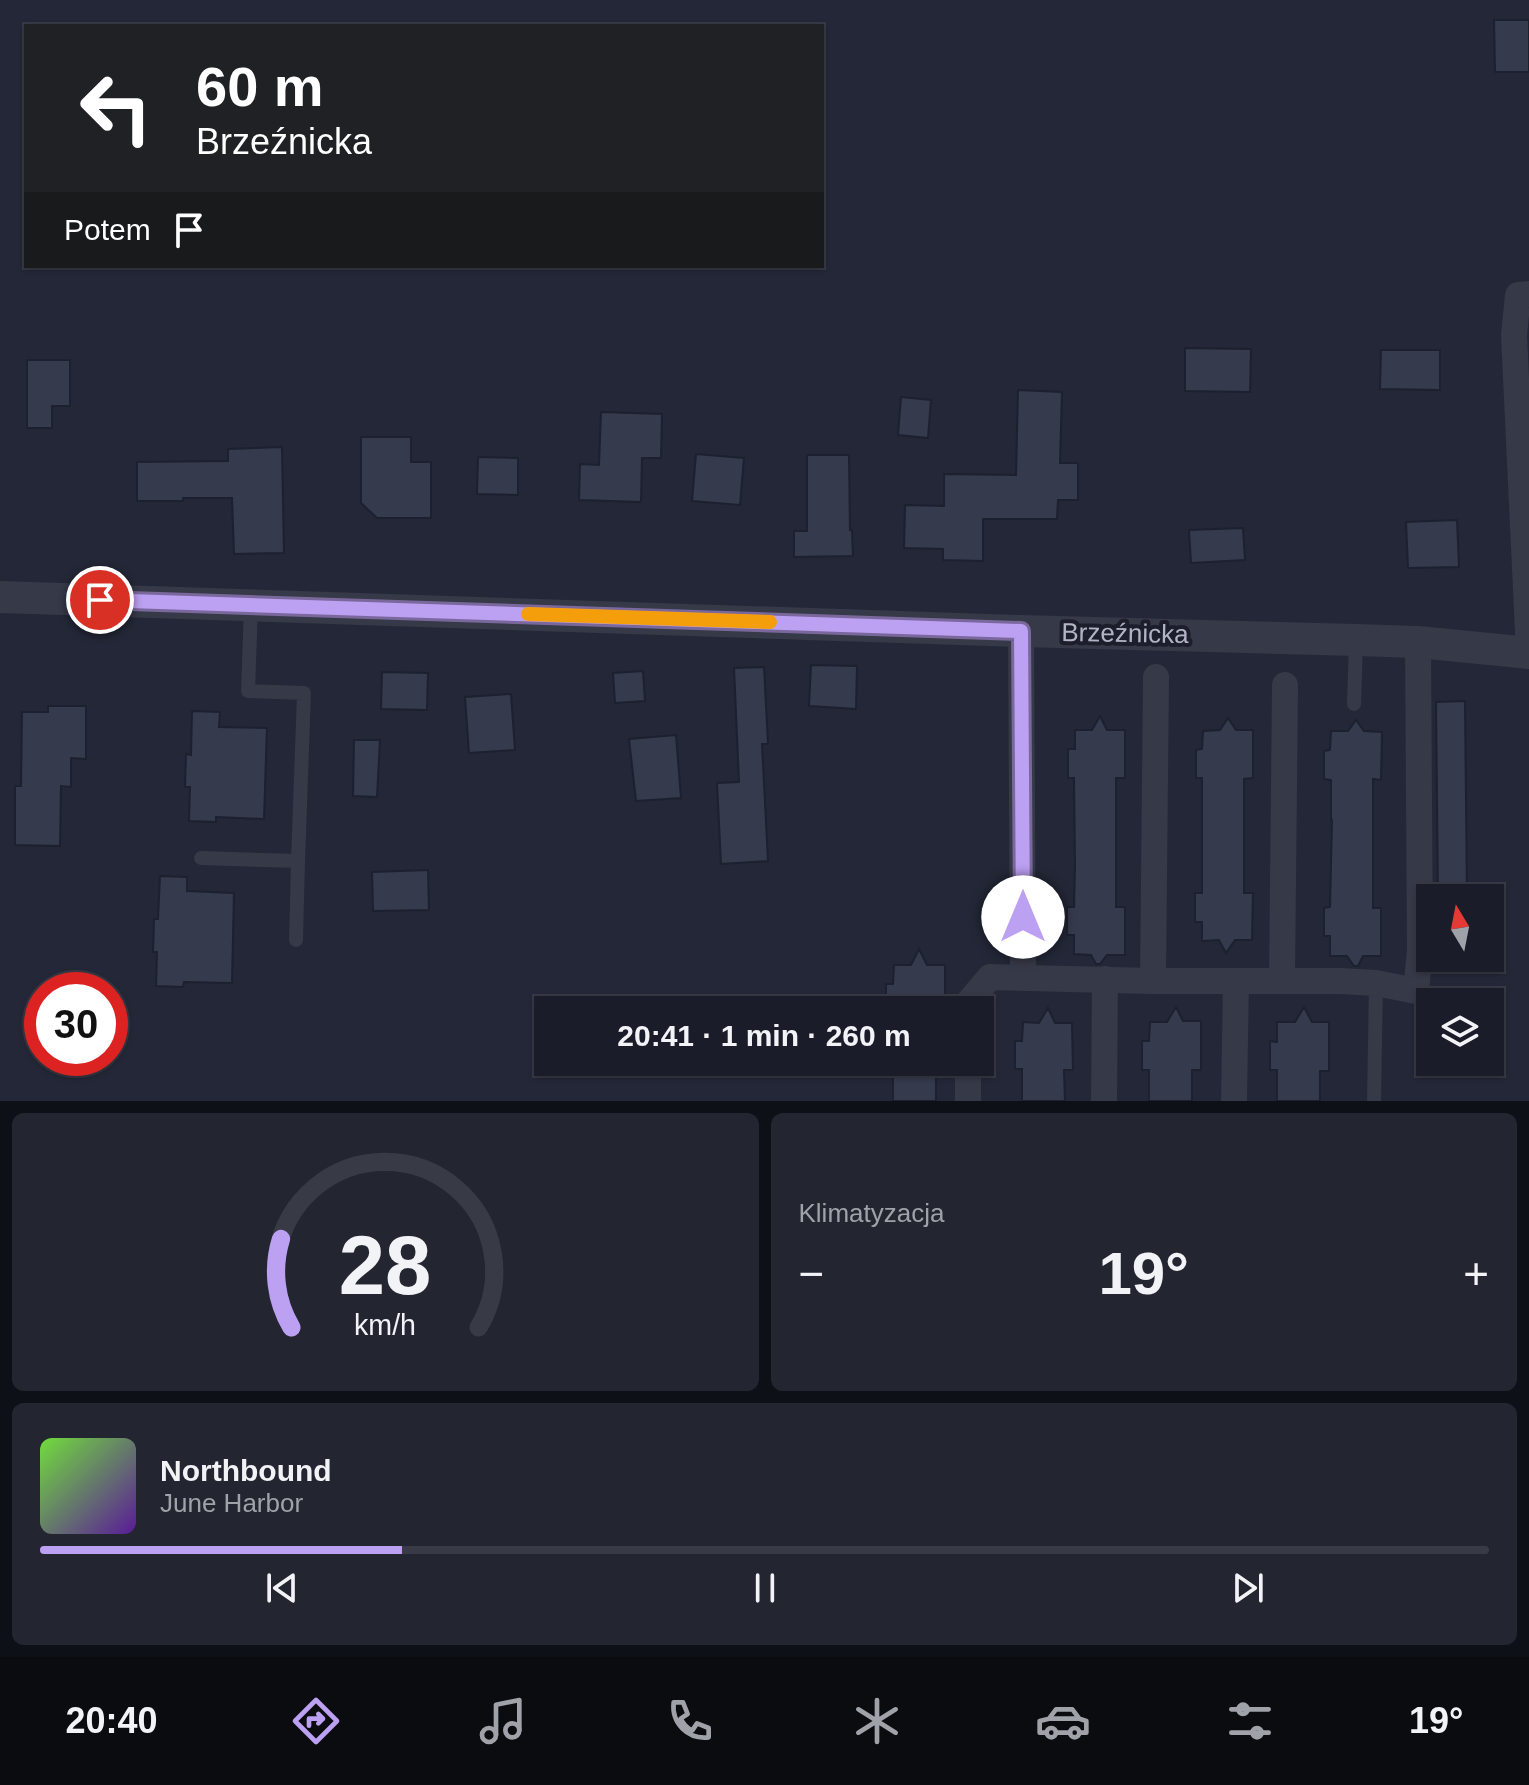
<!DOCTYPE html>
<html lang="pl">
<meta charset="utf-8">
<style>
:root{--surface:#1a1d29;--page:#232631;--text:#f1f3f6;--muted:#9fa2a8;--line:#383b46;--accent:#bca0f2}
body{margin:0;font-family:Arial,sans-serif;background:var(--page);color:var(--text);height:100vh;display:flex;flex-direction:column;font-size:30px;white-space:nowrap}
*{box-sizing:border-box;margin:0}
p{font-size:26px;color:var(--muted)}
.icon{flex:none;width:44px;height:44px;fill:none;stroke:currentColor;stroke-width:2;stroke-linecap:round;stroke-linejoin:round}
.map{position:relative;height:1101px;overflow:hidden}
.side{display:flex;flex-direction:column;gap:12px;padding:12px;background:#0e1017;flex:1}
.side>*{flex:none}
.top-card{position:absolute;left:24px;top:24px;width:800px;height:244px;border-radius:0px;box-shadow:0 2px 6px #0004,0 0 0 2px var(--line);background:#202124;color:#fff;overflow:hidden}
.needle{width:52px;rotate:350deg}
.fabs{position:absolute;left:1416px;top:884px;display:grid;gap:16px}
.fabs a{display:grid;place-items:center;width:88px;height:88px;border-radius:0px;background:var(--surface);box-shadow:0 2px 6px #0004,0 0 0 2px var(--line);font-size:40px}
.speed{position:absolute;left:24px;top:972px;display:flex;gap:16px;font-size:40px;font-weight:700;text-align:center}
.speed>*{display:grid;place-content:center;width:104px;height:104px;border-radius:50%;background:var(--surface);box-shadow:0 2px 6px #0004,0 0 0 2px var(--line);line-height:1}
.speed .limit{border:12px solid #d22;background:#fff;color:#111}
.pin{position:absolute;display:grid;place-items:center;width:68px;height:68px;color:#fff;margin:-34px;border:4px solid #fff;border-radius:50%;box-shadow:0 2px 8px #0007}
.me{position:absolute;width:88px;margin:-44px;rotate:0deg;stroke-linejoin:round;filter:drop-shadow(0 0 6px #0008)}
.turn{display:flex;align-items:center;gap:28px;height:168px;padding:0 40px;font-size:36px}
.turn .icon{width:104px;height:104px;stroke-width:2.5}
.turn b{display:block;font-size:56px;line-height:68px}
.then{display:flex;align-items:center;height:76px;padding:0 40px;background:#0003;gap:16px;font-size:30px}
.big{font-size:60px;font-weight:700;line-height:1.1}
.side .card{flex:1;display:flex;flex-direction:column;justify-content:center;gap:12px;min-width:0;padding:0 28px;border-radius:12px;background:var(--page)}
.side .dial{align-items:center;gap:0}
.dial svg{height:208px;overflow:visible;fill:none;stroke:var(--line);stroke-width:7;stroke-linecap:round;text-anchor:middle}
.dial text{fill:var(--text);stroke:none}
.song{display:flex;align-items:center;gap:24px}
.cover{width:96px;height:96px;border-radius:12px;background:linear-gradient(135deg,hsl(100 70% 55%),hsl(270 70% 35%))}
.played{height:8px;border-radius:4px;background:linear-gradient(90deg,var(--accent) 25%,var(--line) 25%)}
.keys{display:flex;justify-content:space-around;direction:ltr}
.heat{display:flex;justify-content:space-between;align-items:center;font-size:44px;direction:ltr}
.side .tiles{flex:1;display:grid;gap:12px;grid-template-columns:1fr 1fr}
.card:last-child{grid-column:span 2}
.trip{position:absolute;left:534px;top:996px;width:460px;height:80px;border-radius:0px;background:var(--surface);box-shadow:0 2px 6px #0004,0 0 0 2px var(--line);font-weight:700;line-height:80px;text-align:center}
.tabs{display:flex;height:128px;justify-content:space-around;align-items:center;background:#0a0c10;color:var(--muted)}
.tabs .icon{width:56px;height:56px}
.tabs .selected{color:var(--accent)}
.tabs b{font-size:36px;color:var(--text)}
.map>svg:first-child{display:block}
.building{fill:#353a4d;stroke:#1d202e;stroke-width:2}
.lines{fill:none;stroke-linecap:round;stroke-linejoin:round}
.service{stroke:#363947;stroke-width:14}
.minor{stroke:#363947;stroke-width:26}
.tertiary{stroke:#363947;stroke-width:32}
.route-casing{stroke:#7a689d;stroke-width:20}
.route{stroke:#bca0f2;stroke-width:14}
.slow{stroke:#f59e0b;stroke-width:14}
.labels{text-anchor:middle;stroke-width:8;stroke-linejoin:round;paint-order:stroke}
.street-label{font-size:26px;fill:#b1b4c4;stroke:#1c1e2c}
</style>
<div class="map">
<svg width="1529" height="1101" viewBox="0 0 1529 1101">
<rect width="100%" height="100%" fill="#232737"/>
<g class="building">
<path d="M1494 20H1529V72H1495Z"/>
<path d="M1185 348 1251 349 1250 392 1185 391Z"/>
<path d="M1381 350H1440V390L1380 389Z"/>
<path d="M27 360H70V406H52V428H27Z"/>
<path d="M1018 390 1062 392 1060 463H1078V500H1058L1057 519H983V561L943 560V549L904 548 905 505 944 506V474L1016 475Z"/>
<path d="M901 397 931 400 928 438 898 435Z"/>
<path d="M601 412 662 414 661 458H642L641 502 579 500 580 464 599 465Z"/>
<path d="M361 437H411V462H431V518H377L361 503Z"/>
<path d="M282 447 284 553 234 554 232 498H183V501H137V462L228 461V449Z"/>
<path d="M696 454 744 458 740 505 692 501Z"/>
<path d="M807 455H849L850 530H852L853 556 794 557V531H807Z"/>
<path d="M478 457 518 458V495L477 494Z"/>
<path d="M1457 520 1459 567 1408 568 1406 522Z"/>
<path d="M1243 528 1245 560 1191 563 1189 530Z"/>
<path d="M811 665 857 666 856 709 809 706Z"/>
<path d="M764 667 768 744H762L768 861 721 864 717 783 739 782 734 668Z"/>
<path d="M643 671 645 701 615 703 613 673Z"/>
<path d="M382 672 428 673 427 710 381 709Z"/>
<path d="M511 694 515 750 469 753 465 697Z"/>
<path d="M1465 701 1467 898H1438L1436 702Z"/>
<path d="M48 706H86V759L71 758V787L61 786 60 846 15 845V786H21L22 712H48Z"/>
<path d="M192 711 220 712 219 727 267 728 264 819 216 817V822L189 821 190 787H185L186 754 191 755Z"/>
<path d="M1100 716 1107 730H1125V778H1116V907H1125V955H1107L1100 964H1096L1091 955 1074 954V935H1067V907H1074L1075 866 1074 778H1068V749H1075V730H1092Z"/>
<path d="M1228 718 1236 730H1253V778L1244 779V893H1253L1252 940H1235L1226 953 1219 940 1202 941V922H1195V893H1202V778H1196V750L1202 749 1203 731 1220 730Z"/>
<path d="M1356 720 1364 731 1382 732 1381 780 1373 779V908H1381V956H1363L1358 966H1354L1347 956H1330V936H1324V908L1330 907 1332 820 1331 819V780L1324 779V751L1330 750 1331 731H1348Z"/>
<path d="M676 735 681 798 636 801 629 739Z"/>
<path d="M354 740H380L377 797 353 796Z"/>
<path d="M428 870 429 910 373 911 372 872Z"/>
<path d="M160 876 187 877V891L234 893 232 983 184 982 183 987 156 986 157 952H153L154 919H158Z"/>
<path d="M919 949 927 965H945V1010H886V984H893L894 965H911Z"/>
<path d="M1176 1007 1183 1021H1201V1070H1192V1101H1149V1070H1142V1041H1149L1150 1022H1167Z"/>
<path d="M1304 1007 1312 1022H1329V1071H1320V1101H1277V1070H1270V1041L1277 1042V1022H1295Z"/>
<path d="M1048 1008 1055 1023H1072L1073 1070H1064L1065 1101H1022V1069H1015V1041H1022L1023 1022 1039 1023Z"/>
<rect x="893" y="1062" width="43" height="39"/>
</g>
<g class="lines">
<g class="service">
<path d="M1354 704 1356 640"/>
<path d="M201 858 298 861 304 693 248 691 251 606"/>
<path d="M296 940 298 861"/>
<path d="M1374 1101 1376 983"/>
</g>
<g class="minor">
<path d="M1021 631 1023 977"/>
<path d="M1529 653 1514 335 1518 295 1529 294"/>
<path d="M1282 980 1285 685"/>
<path d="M1153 981 1156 677"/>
<path d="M968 1010V1003L990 977 1153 981H1340L1376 983 1416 991 1420 951 1418 642"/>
<path d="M968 1062V1101"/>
<path d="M1104 1101 1105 979"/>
<path d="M1234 1101 1236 981"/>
</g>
<path class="tertiary" d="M0 597 1021 631 1356 640 1418 642 1529 653"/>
</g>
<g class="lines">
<defs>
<path id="route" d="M100 600 1021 631 1023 917"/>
</defs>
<use href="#route" class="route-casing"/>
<use href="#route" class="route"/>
<path class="slow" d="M528 614 770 622"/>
</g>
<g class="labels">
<g class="street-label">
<text transform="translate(1125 633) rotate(1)" y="9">Brzeźnicka</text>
</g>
</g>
</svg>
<div class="fabs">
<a><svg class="needle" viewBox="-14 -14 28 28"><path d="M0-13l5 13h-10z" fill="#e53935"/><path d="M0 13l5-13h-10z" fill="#9fa2a8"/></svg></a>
<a><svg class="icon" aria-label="layers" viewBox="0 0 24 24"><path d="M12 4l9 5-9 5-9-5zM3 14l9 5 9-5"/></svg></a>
</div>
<div class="speed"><div class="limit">30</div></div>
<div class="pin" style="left:100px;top:600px;background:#d93025"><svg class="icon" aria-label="arrive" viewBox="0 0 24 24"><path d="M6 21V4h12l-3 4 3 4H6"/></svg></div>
<svg class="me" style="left:1023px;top:917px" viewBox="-20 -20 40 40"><circle r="19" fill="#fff"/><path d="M0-13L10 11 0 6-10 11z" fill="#bca0f2"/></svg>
<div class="trip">20:41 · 1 min · 260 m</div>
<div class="top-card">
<div class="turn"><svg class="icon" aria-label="left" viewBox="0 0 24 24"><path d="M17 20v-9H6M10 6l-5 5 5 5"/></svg><div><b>60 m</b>Brzeźnicka</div></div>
<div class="then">Potem<svg class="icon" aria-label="arrive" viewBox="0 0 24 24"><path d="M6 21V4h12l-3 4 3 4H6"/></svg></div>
</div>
</div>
<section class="side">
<div class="tiles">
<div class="card dial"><svg viewBox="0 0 100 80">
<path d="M14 69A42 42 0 1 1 86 69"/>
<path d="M14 69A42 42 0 0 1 10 35" stroke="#bca0f2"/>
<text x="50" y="56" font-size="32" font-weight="700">28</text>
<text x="50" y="72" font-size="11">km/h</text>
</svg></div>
<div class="card"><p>Klimatyzacja</p>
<div class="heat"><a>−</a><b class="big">19°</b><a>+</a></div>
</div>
<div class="card">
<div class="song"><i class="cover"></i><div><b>Northbound</b><p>June Harbor</p></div></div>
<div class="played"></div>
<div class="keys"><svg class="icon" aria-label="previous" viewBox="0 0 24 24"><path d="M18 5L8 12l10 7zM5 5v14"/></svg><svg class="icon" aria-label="pause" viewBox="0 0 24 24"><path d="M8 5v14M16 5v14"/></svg><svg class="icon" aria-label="next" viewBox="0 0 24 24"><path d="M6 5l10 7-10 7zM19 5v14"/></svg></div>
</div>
</div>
</section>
<nav class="tabs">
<b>20:40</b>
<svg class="icon selected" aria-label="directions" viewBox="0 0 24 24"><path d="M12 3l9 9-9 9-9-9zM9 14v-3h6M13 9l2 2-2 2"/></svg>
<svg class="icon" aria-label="music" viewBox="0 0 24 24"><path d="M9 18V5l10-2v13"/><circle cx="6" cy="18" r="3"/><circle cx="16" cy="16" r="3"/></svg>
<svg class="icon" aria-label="phone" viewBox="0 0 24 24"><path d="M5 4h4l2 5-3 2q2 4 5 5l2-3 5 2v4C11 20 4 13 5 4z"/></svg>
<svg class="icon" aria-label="climate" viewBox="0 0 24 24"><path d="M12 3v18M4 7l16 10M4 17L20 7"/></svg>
<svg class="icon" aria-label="car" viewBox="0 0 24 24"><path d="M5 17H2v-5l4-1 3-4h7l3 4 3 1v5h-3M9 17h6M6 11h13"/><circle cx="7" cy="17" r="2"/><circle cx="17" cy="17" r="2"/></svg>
<svg class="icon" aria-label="filters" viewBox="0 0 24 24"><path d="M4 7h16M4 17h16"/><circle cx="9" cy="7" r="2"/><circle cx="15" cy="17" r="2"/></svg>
<b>19°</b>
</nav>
